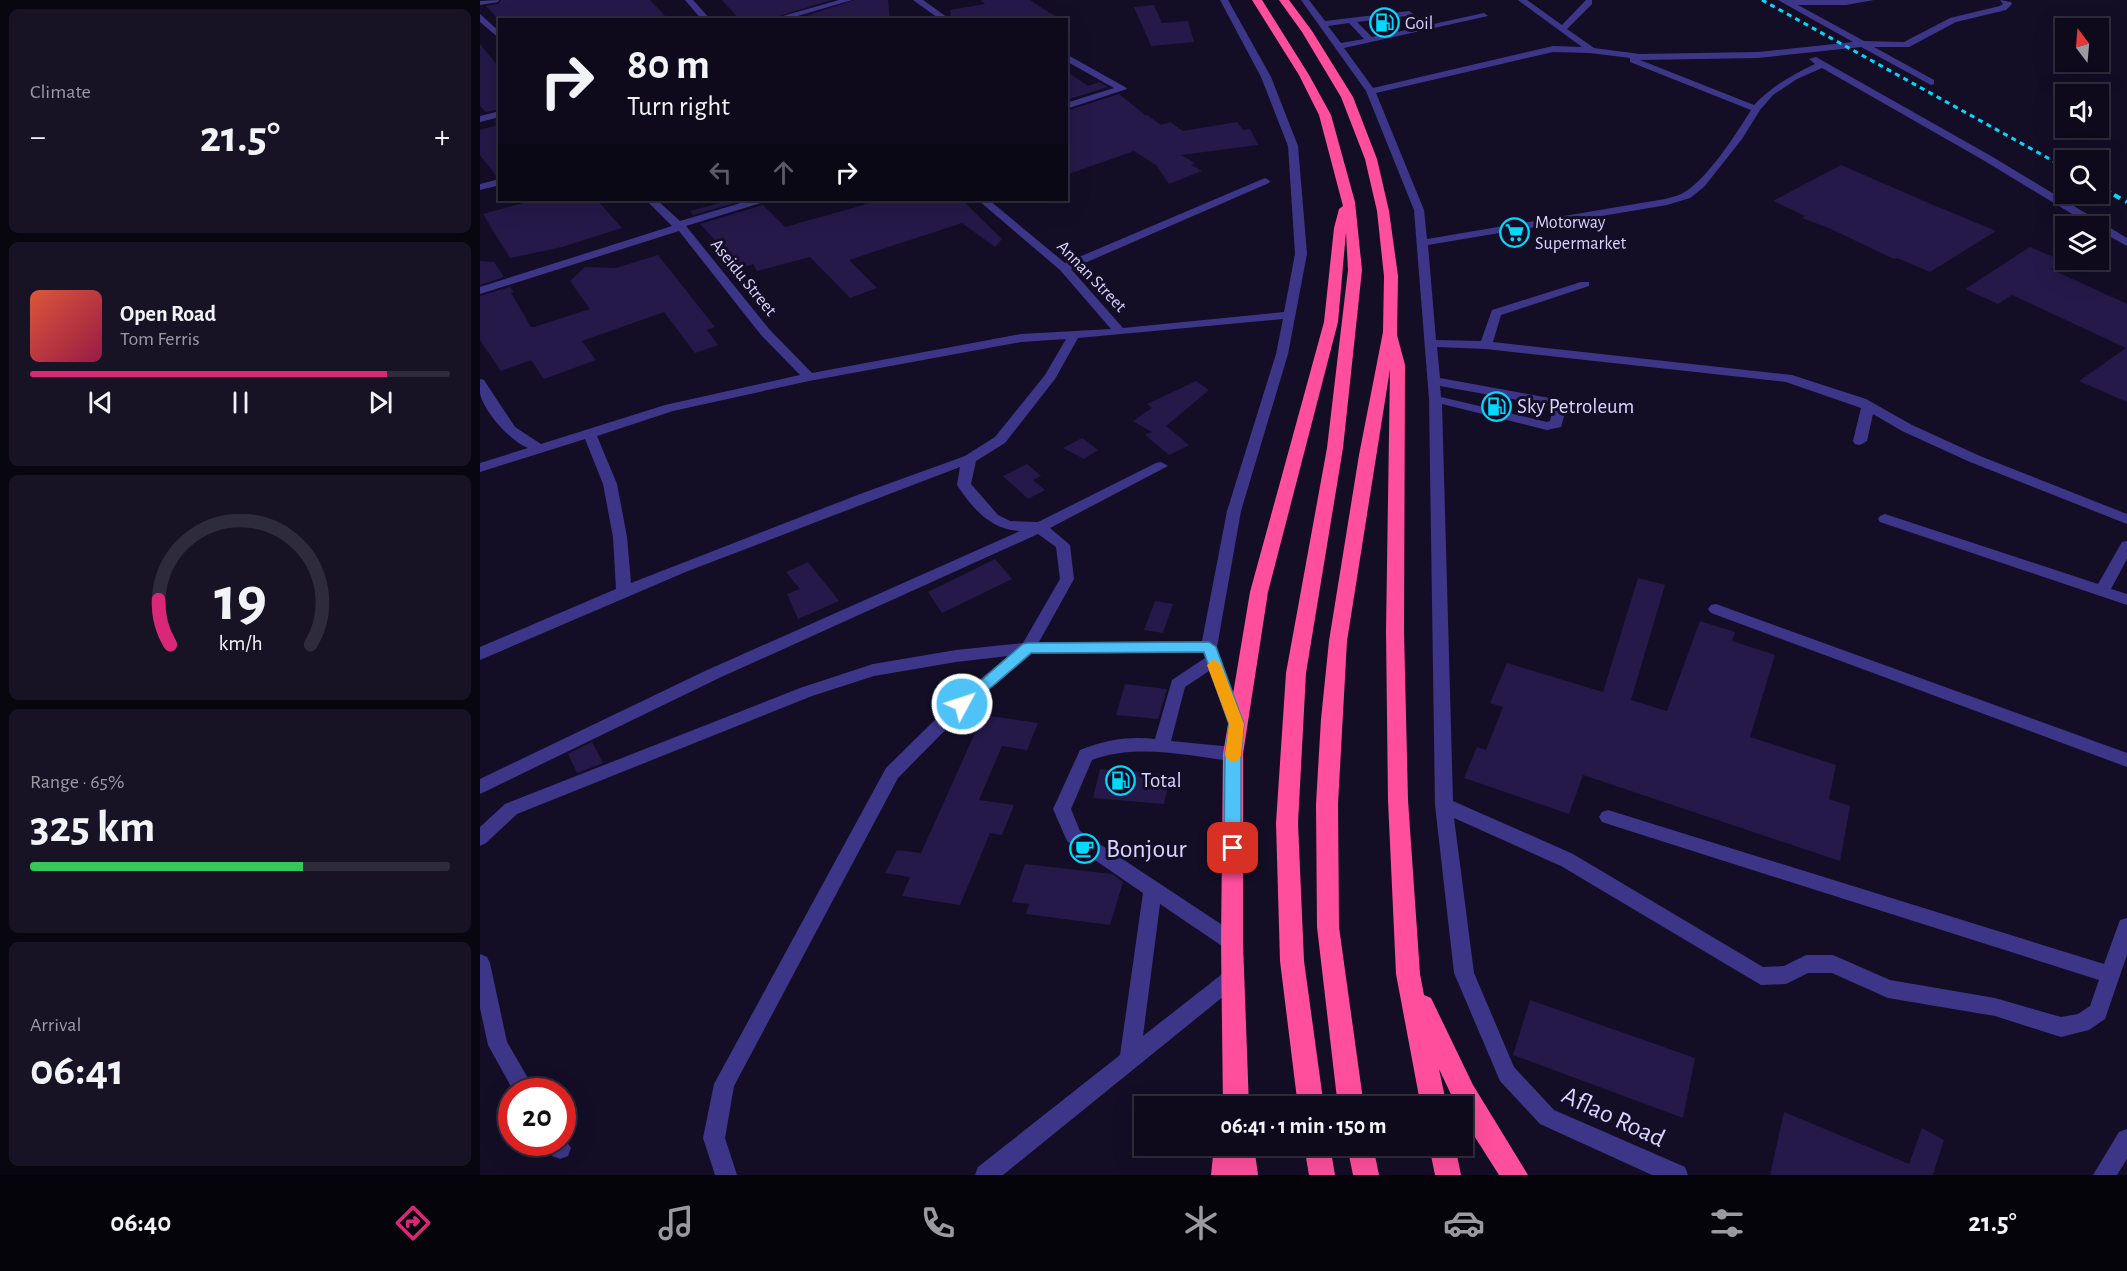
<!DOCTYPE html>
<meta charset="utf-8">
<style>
:root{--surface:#0e0a1c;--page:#171325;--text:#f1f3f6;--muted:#9b9aa3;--line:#2e2b3b;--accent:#db2777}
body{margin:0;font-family:"Alegreya Sans",sans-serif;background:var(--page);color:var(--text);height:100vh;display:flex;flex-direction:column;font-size:22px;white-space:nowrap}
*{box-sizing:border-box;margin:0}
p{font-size:20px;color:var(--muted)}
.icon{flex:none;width:33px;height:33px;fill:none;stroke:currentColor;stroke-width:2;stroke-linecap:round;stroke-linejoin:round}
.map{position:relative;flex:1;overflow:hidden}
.side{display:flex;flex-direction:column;gap:9px;padding:9px;background:#08060f;width:480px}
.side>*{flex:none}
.banner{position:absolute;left:18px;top:18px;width:570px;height:183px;border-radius:0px;box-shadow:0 6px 24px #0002,0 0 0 2px var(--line);background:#0e0a1c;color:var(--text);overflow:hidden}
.needle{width:39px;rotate:344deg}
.tools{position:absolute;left:1575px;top:18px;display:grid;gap:12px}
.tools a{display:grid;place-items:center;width:54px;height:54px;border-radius:0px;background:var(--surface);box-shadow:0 6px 24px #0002,0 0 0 2px var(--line);font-size:30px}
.speed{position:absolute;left:18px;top:1078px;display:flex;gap:12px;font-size:30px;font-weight:700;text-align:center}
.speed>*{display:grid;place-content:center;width:78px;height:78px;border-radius:50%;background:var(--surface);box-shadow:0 6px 24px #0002,0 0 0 2px var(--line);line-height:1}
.speed .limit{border:9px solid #d22;background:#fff;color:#111}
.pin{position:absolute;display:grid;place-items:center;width:51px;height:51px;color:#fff;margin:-26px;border-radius:12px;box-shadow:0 3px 9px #0006}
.me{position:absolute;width:66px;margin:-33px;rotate:50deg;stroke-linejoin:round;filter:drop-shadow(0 0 4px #0008)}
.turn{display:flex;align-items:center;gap:21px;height:126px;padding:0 30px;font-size:27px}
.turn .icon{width:78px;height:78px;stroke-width:2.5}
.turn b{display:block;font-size:42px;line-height:51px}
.lanes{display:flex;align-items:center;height:57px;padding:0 30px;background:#0003;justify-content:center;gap:30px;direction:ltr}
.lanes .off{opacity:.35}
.big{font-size:45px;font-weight:700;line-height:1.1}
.side .card{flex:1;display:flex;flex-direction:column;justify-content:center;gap:9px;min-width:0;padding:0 21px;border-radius:9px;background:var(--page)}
.side .dial{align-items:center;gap:0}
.dial svg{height:156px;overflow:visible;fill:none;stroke:var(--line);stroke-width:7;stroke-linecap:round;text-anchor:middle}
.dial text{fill:var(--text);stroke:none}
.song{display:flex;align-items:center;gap:18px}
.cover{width:72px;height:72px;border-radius:9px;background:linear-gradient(135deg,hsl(10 70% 55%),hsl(340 70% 35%))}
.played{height:6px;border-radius:3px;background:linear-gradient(90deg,var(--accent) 85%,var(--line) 85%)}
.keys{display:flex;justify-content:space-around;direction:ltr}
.heat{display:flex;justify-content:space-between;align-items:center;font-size:33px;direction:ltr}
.charge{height:9px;border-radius:4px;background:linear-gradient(90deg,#34c759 65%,var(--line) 0)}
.trip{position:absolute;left:654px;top:1096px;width:339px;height:60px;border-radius:0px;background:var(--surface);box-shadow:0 6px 24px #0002,0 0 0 2px var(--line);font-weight:700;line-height:60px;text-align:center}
.tabs{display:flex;height:96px;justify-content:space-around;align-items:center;background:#06040b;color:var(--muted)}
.tabs .icon{width:42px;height:42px}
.tabs .selected{color:var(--accent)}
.tabs b{font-size:27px;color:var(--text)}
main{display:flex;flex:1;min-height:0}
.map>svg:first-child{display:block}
.building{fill:#241948}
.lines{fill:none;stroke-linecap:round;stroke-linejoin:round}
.minor{fill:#3d3688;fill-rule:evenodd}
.highway{fill:#ff4e9c;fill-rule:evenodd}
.rail-far1{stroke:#00dafe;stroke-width:3;stroke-dasharray:5 4.5;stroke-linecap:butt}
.rail{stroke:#00dafe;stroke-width:4;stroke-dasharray:7 6;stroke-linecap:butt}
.route{fill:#4fc3f7;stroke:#337fa1;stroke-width:1.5}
.slow{fill:#f59e0b}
.labels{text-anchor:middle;stroke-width:6;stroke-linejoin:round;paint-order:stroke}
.far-poi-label{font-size:18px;fill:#dad3ff;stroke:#130e26;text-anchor:start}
.far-street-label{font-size:18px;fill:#dad3ff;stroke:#130e26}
.poi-label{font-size:21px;fill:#dad3ff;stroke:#130e26;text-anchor:start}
.near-poi-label{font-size:26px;fill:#dad3ff;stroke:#130e26;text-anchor:start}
.near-street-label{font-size:26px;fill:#dad3ff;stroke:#130e26}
</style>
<main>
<section class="side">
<div class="card"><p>Climate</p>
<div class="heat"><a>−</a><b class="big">21.5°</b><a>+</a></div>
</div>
<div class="card">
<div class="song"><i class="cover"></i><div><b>Open Road</b><p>Tom Ferris</p></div></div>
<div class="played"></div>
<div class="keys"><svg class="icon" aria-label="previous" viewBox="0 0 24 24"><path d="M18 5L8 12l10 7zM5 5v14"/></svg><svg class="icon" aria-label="pause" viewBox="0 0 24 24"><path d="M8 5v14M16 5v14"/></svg><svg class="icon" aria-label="next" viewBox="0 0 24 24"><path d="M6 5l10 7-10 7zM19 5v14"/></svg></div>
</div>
<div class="card dial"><svg viewBox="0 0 100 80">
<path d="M14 69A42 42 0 1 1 86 69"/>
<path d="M14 69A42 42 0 0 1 8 46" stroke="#db2777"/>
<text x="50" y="56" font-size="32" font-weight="700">19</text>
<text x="50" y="72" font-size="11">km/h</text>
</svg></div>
<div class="card"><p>Range · 65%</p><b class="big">325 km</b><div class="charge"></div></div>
<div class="card"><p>Arrival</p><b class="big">06:41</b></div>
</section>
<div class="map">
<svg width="1647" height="1175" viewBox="0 0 1647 1175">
<rect width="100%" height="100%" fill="#130e26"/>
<g class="building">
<path d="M21 0H170L189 20H19L6 6 18 4Z"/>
<path d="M242 0H351L287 20H260Z"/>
<path d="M374 0H408L410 20H314Z"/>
<path d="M500 0H550L581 20H473L471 17 470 10 505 4Z"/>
<path d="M674 5 682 23 708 21 714 42 671 46 654 7Z"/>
<path d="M0 44 20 69V109L6 112 0 106Z"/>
<path d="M586 71 608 86 619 82 628 87 586 100Z"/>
<path d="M639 94 665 115H667L681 125 690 122 703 131 757 122 763 130 770 129 778 145 701 155 715 163 711 165 722 171 689 184 677 166 654 151 586 175V111Z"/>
<path d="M20 119V177H17L0 155V130L18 125 14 121Z"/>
<path d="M1361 165 1451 204 1516 231 1450 272 1417 258 1414 259 1351 229 1322 218 1325 216 1293 201Z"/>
<path d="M54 200H117L142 228 82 247 30 258 3 214Z"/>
<path d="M251 200H265L213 215 210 211Z"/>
<path d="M401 200H482L522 239 515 247 482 223 369 260 397 288 370 298 330 257 277 271 273 264 261 268 220 224 283 205 305 227Z"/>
<path d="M1550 247 1583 261 1571 269 1647 304V402L1599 381 1646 348 1532 295 1518 304 1485 289Z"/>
<path d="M178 255 235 327 227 330 238 345 215 353 184 312 102 341 116 360 64 379 51 360 21 371 0 340V296L30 287 34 292 31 293 51 327H54L110 309 90 281 105 267 136 268Z"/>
<path d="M0 261 14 262 24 277 0 285Z"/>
<path d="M716 381 729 390 686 426 709 445 689 455 665 435 672 432 653 421 672 408 667 404Z"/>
<path d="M602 438 618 450 604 459 583 448Z"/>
<path d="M547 464 561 476 553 480 565 490 548 499 523 476Z"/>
<path d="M515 559 532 579 462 613 448 592Z"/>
<path d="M328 562 359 601 318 619 307 594 320 589 306 572Z"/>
<path d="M1158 578 1185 585 1151 700 1187 711 1220 621 1255 632 1252 641 1295 655 1270 737 1356 765 1349 799 1370 806 1360 861 1103 775 1089 814 984 778 997 747 1006 750 1023 707 1010 703 1027 663 1123 692Z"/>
<path d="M675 601 693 604 683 633 664 630Z"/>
<path d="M645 684 687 689 678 719 636 715Z"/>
<path d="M503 715 558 723 547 750 522 746 499 800 534 805 522 835 510 833 480 905 422 896 430 877 405 873 417 850 441 853Z"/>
<path d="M112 742 123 763 97 773 88 754Z"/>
<path d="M620 769 690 775 684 804 613 798Z"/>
<path d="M545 864 632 874 643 882 630 925 546 914 549 904 532 902Z"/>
<path d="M1050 1000 1215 1058 1203 1118 1033 1055Z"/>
<path d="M1304 1112 1429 1164 1442 1128 1464 1140 1453 1174 1454 1175H1290Z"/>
</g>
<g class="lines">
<g class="minor">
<path d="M19 0 18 2 0 5V1Z"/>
<path d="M205 0H213L231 20H222Z"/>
<path d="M359 0H372L304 20H289Z"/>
<path d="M433 0H443L471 20H461Z"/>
<path d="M740 0H748L791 77 818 146 827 254 808 354 761 511 737 647 764 724 762 729 756 730 750 729 729 671 705 687 691 741 753 747 759 749 761 754 759 759 753 761C707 756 657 743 612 760L591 809 600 831 759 936 762 942 759 948 752 951 745 948 680 904 663 1036 746 971 753 968 760 971 763 977 760 983 523 1175H495L498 1167 640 1055 663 893 587 841 573 809 600 750C626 740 647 736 675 739L692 680 725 658 723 653 552 654 487 708 418 778 254 1086 245 1138 257 1175H235L223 1138 234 1084 406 768 475 700 528 656 476 662 394 676 332 696 37 814 6 843 0 846V827L25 804 320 688 393 664 476 650 543 643 580 579 576 547 558 534 237 679 0 794V779L225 671 540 531C511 530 492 508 477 485L480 467 208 571 0 660V647L136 589 133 537 123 484 105 439 0 472V463L48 448C30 441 5 413 0 394 0 390 0 384 0 379L4 380 35 427 61 444 185 405 320 375 281 335 199 231 0 294V287L192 226 166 200H177L200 221 271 200H285L284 202 206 226 289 329 332 373 541 334 631 329 580 270 498 200H509L585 263 785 178 790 181 789 183 591 269 643 328 804 312 815 254 808 146 781 77ZM803 319 796 354 747 511 722 641 559 642 594 579 590 545 570 528 688 466 681 462 676 463 558 522 530 521 518 515 491 484 496 461 525 443 575 379 598 338ZM586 339 565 375 515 437 485 456 380 494 151 583 147 537 137 484 117 436 193 411 329 381 541 342Z"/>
<path d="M821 0H829L845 21 929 11 949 25 1004 13 1008 16 864 48 893 88 1073 46 1102 47 1038 0H1047L1082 25 1106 0H1112V4L1087 29 1114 48 1160 54 1278 52 1373 42 1298 0H1394L1366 5H1318L1384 41 1424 42 1470 18 1520 6 1523 4 1520 0 1531 2 1532 4 1526 10 1476 22 1429 47H1394L1454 80V84L1451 85 1381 47 1278 58 1160 60 1274 105C1292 86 1312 75 1335 64L1329 59 1336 57 1511 156 1647 238V246L1618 230V226H1612L1503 160 1342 68 1317 79 1293 95 1280 110 1262 139 1224 187 1210 198 1187 205 948 245 956 340 1001 341 1012 310 1101 282H1109V286L1021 315 1013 342 1312 375 1386 399 1432 425 1500 456 1647 514V524L1490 462 1422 431 1393 414 1387 441 1380 445 1375 444 1373 441 1381 408 1306 382 1006 349 957 347 960 378 1075 399 1080 400 1086 409 1081 427 1067 430 962 404 973 801 1093 854 1283 967 1304 966 1326 955H1353L1410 980 1515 998 1581 1017 1598 1014 1610 1006 1619 980 1128 824 1122 822 1119 817 1122 812 1128 810 1624 964 1640 920 1647 918V955L1625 1019 1609 1030 1581 1037 1515 1016 1408 998 1352 973H1328L1306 984 1281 985 1081 866 974 818 994 973 1034 1067 1074 1110 1205 1167 1208 1175H1172L1060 1124 1020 1081 974 973 955 805 949 399 934 210 886 91ZM927 16 941 27 892 37 877 22ZM869 23 884 39 861 43 848 26ZM1073 52 1110 53 1150 58V62L1271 110C1256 134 1227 180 1203 193 1198 196 1191 197 1185 199L947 239 944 210 896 93ZM960 386 1071 406 1073 409 1070 421 1067 422 961 397Z"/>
<path d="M0 14 20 32V39L0 22Z"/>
<path d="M586 54 645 87 647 89 586 109V103L634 88 586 61Z"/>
<path d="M20 111V117L0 122V116Z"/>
<path d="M20 179V185L0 190V184Z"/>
<path d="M1405 514 1618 584 1642 542 1647 541V559L1631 589 1647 594V605L1400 522 1398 519 1400 516Z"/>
<path d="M1236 604 1647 753V767L1231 613 1228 609 1231 605Z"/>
<path d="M0 954 7 957 10 963 27 1042 56 1092H34L8 1045 0 1008Z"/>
<path d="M1647 1129V1159L1637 1175H1613L1639 1132Z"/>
<path d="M82 1135 91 1148 88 1156 80 1159 72 1156 66 1143H82Z"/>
</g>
<g class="highway">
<path d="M772 0H782L829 75 851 115 875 202 882 270 863 448 826 673 818 823 824 961 844 1107H818L800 961 796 823 806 673 847 448 868 270 866 232 858 322 788 592 763 754V942L769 1107H743L741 942 743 754 770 592 844 322 854 228 859 209 863 206 839 115 819 75Z"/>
<path d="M799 0H809L832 31 873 97 897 159 909 211 918 276 917 335 925 365 924 631 928 800 940 974 944 995 951 998 993 1085 1048 1175H1019L986 1123 982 1116V1107H977L959 1069 967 1107H941L916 974 908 800 906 631 910 369 867 641 858 804 859 927 884 1107H858L837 927 836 804 841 719 849 641 879 455 903 332 904 276 897 211 885 159 861 97 822 32Z"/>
<path d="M734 1146H774L778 1175H731Z"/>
<path d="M824 1146H850L855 1175H829Z"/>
<path d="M867 1146H893L899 1175H873Z"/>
<path d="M949 1146H975L981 1175H955Z"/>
</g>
<g class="rail-far1">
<path d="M1282 0 1586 168"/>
<path d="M1618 186 1637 196"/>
</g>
<path class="rail" d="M1634 195 1647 202"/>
</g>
<path class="route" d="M729 642 736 647 764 724 761 754V848L758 853 753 855 747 853 744 848 745 754 749 724 724 652 551 653 487 708H476L474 704 543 644 548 643Z"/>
<path class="slow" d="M734 659 741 665 764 724 761 755 759 760 753 762 748 760 745 755 749 724 727 665Z"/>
<defs>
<symbol id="fuel-ring" viewBox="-11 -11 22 22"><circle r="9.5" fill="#130e26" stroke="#00dafe" stroke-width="1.5"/><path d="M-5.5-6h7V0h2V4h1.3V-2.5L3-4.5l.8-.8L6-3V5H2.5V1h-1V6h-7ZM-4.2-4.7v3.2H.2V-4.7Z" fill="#00dafe"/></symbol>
<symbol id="supermarket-ring" viewBox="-11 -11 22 22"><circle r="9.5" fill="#130e26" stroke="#00dafe" stroke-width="1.5"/><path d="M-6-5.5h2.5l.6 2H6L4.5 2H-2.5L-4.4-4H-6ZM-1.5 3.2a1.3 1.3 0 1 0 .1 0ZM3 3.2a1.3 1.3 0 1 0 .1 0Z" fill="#00dafe"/></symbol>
<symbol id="cafe-ring" viewBox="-11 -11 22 22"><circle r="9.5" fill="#130e26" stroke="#00dafe" stroke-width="1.5"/><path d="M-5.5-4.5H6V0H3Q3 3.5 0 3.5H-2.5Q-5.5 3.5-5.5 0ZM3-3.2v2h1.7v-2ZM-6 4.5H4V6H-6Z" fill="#00dafe"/></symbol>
</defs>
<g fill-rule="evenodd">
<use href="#fuel-ring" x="888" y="6" width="33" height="33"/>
<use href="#supermarket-ring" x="1018" y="216" width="33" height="33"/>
<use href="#fuel-ring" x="1000" y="390" width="33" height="33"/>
<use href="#fuel-ring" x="624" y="764" width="33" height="33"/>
<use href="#cafe-ring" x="588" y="832" width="33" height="33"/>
</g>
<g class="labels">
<g class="far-poi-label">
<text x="925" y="29">Goil</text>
<text x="1055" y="228">Motorway<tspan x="1055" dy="21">Supermarket</tspan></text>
</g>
<g class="far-street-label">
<text transform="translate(612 276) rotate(46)" y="6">Annan Street</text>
<text transform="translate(264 277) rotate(51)" y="6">Aseidu Street</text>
</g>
<g class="poi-label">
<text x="1037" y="413">Sky Petroleum</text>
<text x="661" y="787">Total</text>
</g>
<g class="near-poi-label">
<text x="626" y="857">Bonjour</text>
</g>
<g class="near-street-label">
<text transform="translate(1134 1116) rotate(25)" y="9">Aflao Road</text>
</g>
</g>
</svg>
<div class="tools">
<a><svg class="needle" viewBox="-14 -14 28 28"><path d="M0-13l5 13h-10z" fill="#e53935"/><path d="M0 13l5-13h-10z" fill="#9b9aa3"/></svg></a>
<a><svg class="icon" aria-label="sound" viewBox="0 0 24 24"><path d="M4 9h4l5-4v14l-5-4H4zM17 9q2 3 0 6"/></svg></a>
<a><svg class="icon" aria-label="search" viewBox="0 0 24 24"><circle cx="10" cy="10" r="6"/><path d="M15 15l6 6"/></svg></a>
<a><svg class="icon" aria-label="layers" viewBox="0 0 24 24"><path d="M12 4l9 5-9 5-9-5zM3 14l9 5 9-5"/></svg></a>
</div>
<div class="speed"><div class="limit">20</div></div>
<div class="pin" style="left:753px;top:848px;background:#d93025"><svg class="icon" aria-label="arrive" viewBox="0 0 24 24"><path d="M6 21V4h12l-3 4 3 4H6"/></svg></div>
<svg class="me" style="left:482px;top:704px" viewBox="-20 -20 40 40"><circle r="17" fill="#4fc3f7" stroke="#fff" stroke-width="3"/><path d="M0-11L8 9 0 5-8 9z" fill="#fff"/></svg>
<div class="trip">06:41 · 1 min · 150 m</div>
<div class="banner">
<div class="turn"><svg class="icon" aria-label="right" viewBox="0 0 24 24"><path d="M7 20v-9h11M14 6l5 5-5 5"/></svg><div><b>80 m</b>Turn right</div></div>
<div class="lanes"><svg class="icon off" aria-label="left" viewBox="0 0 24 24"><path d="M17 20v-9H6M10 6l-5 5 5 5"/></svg><svg class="icon off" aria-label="ahead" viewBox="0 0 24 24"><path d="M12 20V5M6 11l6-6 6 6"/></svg><svg class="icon" aria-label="right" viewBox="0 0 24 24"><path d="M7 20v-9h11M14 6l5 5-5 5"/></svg></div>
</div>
</div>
</main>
<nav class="tabs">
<b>06:40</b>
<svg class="icon selected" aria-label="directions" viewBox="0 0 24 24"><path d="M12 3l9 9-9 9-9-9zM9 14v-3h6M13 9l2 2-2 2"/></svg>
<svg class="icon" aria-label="music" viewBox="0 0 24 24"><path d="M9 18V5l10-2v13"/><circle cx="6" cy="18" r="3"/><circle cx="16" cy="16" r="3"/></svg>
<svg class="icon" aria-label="phone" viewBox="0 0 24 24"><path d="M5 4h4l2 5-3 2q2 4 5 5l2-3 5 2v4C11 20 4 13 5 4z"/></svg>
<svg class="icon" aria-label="climate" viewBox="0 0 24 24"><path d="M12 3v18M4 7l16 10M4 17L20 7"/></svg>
<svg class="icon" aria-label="car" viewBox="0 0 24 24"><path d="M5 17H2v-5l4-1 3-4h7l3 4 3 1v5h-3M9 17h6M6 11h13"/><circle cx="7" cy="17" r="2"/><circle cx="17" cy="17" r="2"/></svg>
<svg class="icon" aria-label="filters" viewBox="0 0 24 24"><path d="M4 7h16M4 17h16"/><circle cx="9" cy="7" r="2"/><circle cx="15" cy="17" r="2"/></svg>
<b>21.5°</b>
</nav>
